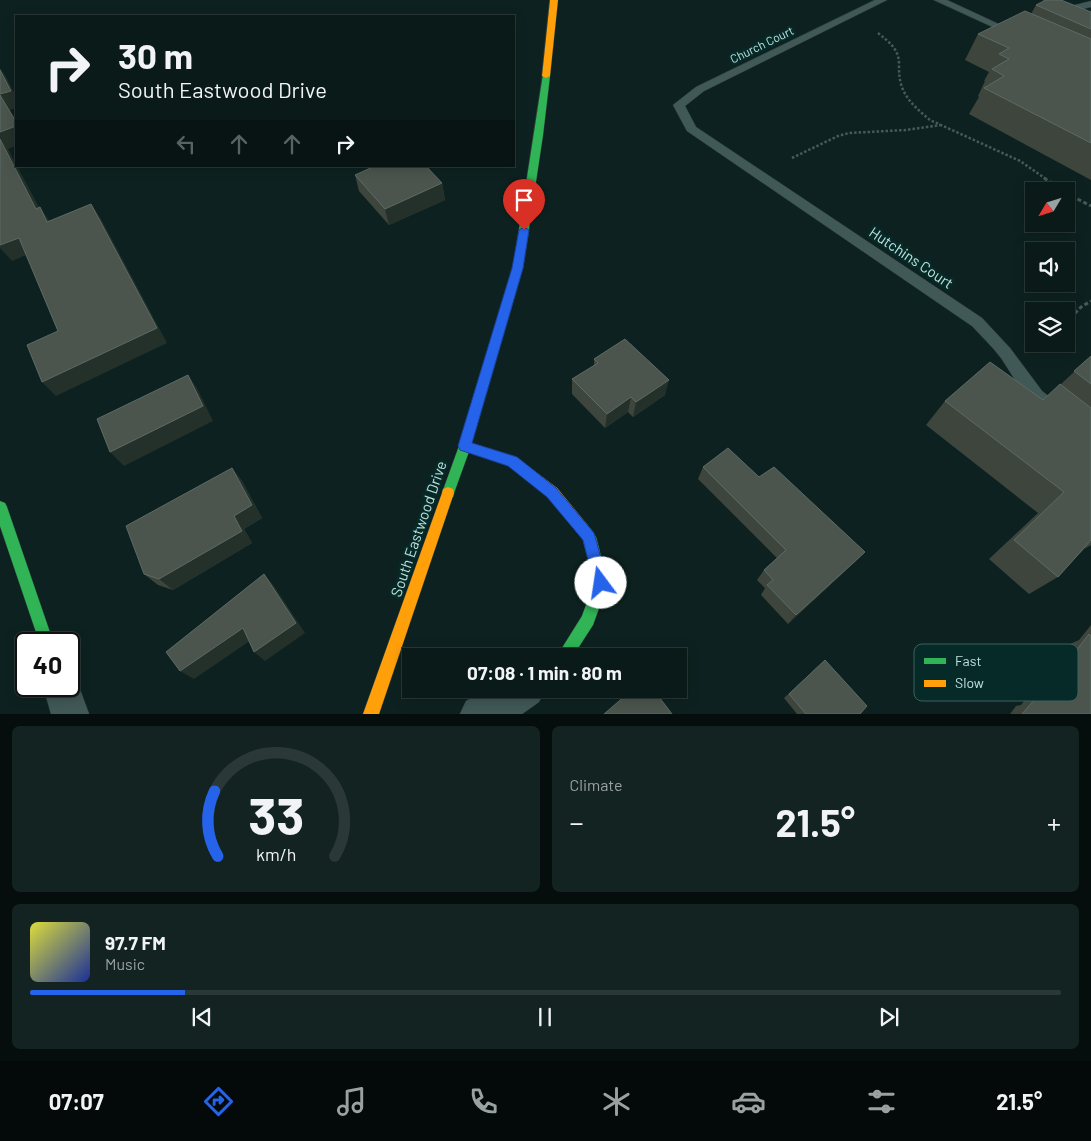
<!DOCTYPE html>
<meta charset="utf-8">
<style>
:root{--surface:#0a1a18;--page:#132321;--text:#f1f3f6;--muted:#99a1a2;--line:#2a3837;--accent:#2563eb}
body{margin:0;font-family:Barlow,sans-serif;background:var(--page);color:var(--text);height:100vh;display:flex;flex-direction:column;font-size:19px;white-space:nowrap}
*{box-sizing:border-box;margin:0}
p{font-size:16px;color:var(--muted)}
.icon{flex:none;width:28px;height:28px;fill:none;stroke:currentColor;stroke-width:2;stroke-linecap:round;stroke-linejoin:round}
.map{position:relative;height:714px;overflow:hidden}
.panel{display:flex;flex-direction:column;gap:12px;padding:12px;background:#060e0d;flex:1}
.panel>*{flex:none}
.hud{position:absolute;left:15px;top:15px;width:500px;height:152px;border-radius:0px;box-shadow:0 2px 12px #0003,0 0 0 1px var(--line);background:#0a1a18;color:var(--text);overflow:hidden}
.needle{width:32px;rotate:232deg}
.tools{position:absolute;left:1025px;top:182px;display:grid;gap:10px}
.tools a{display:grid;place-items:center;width:50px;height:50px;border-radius:0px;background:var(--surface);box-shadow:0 2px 12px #0003,0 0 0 1px var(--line);font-size:25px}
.speed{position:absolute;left:15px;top:632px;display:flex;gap:10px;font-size:25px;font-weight:700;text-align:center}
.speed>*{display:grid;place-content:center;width:65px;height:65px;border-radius:50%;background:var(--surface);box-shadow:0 2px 12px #0003,0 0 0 1px var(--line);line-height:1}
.speed .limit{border:2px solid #111;border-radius:8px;background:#fff;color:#111}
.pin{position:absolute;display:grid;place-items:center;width:42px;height:42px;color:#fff;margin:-51px -21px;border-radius:50% 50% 50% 0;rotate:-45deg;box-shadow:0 0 5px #0007}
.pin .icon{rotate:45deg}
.me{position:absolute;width:55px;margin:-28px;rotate:346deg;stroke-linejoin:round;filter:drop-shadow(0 0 4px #0008)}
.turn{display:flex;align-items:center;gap:18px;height:105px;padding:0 20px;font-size:22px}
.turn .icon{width:65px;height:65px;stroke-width:2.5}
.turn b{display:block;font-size:35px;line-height:42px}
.lanes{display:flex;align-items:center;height:48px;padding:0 20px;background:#0003;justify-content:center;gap:25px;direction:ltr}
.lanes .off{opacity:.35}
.big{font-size:38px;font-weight:700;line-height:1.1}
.panel .tile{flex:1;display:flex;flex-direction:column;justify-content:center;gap:8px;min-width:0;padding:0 18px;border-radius:8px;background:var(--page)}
.panel .dial{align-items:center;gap:0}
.dial svg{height:130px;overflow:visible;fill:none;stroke:var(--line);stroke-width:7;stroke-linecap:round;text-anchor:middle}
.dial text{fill:var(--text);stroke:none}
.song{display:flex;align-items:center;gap:15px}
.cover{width:60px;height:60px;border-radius:8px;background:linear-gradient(135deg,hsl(60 70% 55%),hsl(230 70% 35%))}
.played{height:5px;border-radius:2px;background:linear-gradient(90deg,var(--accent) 15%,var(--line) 15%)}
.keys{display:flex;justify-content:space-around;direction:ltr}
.heat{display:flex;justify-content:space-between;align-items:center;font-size:28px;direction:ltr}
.panel .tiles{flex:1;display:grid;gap:12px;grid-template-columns:1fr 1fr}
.tile:last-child{grid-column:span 2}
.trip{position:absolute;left:402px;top:648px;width:285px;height:50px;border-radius:0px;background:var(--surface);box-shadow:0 2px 12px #0003,0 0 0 1px var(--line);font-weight:700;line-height:50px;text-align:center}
.tabs{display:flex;height:80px;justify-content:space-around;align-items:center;background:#040a0a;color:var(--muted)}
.tabs .icon{width:35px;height:35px}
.tabs .selected{color:var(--accent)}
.tabs b{font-size:22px;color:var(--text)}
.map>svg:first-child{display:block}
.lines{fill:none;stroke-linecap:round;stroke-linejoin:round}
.lane-casing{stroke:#2e3e3c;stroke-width:1}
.street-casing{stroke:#2e3e3c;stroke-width:1}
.fast-casing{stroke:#2e3e3c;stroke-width:1}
.slow-casing{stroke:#2e3e3c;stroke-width:1}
.path-far1{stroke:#475a59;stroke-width:2.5;stroke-dasharray:2.5 2;stroke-linecap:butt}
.path{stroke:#475a59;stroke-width:3;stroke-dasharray:4 2.5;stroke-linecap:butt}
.lane{fill:#405856;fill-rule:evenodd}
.street{fill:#405856;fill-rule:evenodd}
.fast{fill:#30b455;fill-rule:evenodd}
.slow{fill:#ff9f0a;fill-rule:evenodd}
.wall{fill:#3d453d}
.shaded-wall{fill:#24302a}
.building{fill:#4b554e;stroke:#5d6b64}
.route{fill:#2563eb;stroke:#184099}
.labels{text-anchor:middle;stroke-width:5;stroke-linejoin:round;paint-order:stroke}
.far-street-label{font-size:12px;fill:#c0e0dc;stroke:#052a28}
.street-label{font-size:15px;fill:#c0e0dc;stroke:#052a28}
.key{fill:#052a28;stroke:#3d615e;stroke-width:1}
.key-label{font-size:14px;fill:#c0e0dc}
</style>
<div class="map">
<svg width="1091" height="714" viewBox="0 0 1091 714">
<rect width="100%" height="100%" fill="#0d2220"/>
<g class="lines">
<defs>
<g id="lane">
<path d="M875 0H887L704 91 685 106 696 127 982 318 1010 348 1042 391 1056 402 1058 407 1056 412C1035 419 1011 372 1001 358 992 346 981 336 972 326L687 131 673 105 696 87Z"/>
<path d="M934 0H947L1018 33 1013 36 1010 35Z"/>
<path d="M1043 0H1056L1071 6 1091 1V7L1070 12Z"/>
</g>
<g id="street">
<path d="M69 671 74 673 89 714H51L43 686H69Z"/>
<path d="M492 689H545L539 702 522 714H460L466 701Z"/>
</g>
<g id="fast">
<path d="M543 74 550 76 543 135 523 268 471 446 454 493 453 497 448 499 443 497 442 493 459 446 513 268Z"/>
<path d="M0 501 5 503 7 507 54 644H40L0 526Z"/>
<path d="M585 526 590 528 596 537 608 583 593 625 573 656H557L582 616 594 583 583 540 578 532 580 528Z"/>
</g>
<g id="slow">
<path d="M550 0H558L550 76 546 78 542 76Z"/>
<path d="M465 441 516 457 557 488 590 528 592 532 590 536 585 538 580 536 547 496 508 465 461 450 459 446 461 442Z"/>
<path d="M448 487 453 489 454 493 379 714H363L442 493 443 489Z"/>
</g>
</defs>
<use href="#lane" class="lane-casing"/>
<use href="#street" class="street-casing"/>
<use href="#fast" class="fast-casing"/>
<use href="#slow" class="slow-casing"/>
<g class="path-far1">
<path d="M878 33C889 42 899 49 899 64 899 71 899 77 901 84 905 99 918 110 930 120L1020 161 1046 179"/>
<path d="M792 158 838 136 849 133 906 130 941 125"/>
</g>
<g class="path">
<path d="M1044 178 1064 191"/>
<path d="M1066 193 1091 206"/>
<path d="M1066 323 1081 307 1091 301"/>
<path d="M1036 348 1045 344"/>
</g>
<use href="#lane" class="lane"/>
<use href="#street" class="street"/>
<use href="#fast" class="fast"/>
<use href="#slow" class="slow"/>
</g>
<g class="wall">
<path d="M1036 5 1091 12V180L969 114 979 97 978 96 985 81H984L989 72 965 60 978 34 1031 14Z"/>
<path d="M355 175 442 183 445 200 389 225 359 191Z"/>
<path d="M1091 356V545L1084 549 1058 577 1029 594 989 559 1038 513 926 425 945 401 1043 400 1060 385Z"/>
<path d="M594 359 665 395 633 417 628 412 605 428 572 394V379L594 366Z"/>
<path d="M703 467 759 477 865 552 855 562 788 624 761 595 765 588 757 580 764 570 777 558 698 479Z"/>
<path d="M232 468 242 481 262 518 244 529 252 543 173 590 158 585 144 574Z"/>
<path d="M1091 625V714H1010L1016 706 1021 705 1070 644 1079 640Z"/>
<path d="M825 660 860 714H797L784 698Z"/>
</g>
<g class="shaded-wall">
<path d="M0 68 6 77 16 96V108L10 110 16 120V122L0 95Z"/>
<path d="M16 126V146L8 149 16 164V166H17L48 224 36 209 0 139V132Z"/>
<path d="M442 183 445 200 389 225 385 209Z"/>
<path d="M91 204 101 219 167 343 56 396 42 382 157 328Z"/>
<path d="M40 207 51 223 47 222Z"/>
<path d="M19 238 31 253 12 261 0 248V245Z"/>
<path d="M188 375 198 390 213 421 124 466 110 452Z"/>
<path d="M669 380 665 395 633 417 636 402Z"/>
<path d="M631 397 628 412 605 428 607 414Z"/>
<path d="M232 468 242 481 262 518 244 529 252 543 173 590 159 579 234 516Z"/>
<path d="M865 552 855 562 788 624 796 615Z"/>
<path d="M264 574 274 586 305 633 265 661 254 652Z"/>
<path d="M243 628 254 638 194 679 180 671Z"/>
</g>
<g class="building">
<path d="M1046 0H1061L1091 12V29L1036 5Z"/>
<path d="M1025 11 1091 39V143L984 88 1004 76 992 69 1009 59 999 54 1009 48 978 34Z"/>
<path d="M0 70 11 91 0 94Z"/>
<path d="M0 95 16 122V126L0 132Z"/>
<path d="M0 139 36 209 40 207 47 222 91 204 157 328 42 382 27 345 58 331 19 238 0 245Z"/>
<path d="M375 166H426L442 183 385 209 355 175Z"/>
<path d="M625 339 669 380 636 402 631 397 607 414 572 379 598 363 594 359Z"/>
<path d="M1091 356V384L1074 371Z"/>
<path d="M990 362 1043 400 1060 384 1091 408V540L1058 577 1014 540 1064 492 945 401Z"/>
<path d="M188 375 203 406 110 452 97 419Z"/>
<path d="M728 448 759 477 774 467 865 552 796 615 767 585 773 580 764 570 786 550 703 467Z"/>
<path d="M232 468 252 505 234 516 242 531 159 579 144 574 126 526Z"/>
<path d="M264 574 296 623 254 652 243 628 180 671 166 652Z"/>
<path d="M1089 634 1091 636V714H1022L1035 699 1037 701Z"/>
<path d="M825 660 867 706 860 714H806L789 694Z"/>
<path d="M633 689H653L672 714H604Z"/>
</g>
<path class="route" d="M524 227 529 230 523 268 472 443 517 457 556 488 594 533 608 583 606 588 601 590 596 588 594 583 583 540 547 497 508 466 460 450 458 446 512 268 519 230Z"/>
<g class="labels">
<g class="far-street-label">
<text transform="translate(762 45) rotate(-26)" y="4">Church Court</text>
</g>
<g class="street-label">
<text transform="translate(911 258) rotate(34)" y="5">Hutchins Court</text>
<text transform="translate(419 529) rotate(-71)" y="5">South Eastwood Drive</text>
</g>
</g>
<rect x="914" y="644" width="164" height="57" rx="8" class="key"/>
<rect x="924" y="658" width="22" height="6" fill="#30b455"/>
<rect x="924" y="680" width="22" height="7" fill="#ff9f0a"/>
<g class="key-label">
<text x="955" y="666">Fast</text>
<text x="955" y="688">Slow</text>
</g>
</svg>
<div class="tools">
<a><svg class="needle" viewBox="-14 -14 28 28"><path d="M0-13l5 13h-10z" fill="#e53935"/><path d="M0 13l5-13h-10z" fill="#99a1a2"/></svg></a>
<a><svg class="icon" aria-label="sound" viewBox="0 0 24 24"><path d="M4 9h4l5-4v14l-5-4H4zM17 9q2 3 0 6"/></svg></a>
<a><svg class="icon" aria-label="layers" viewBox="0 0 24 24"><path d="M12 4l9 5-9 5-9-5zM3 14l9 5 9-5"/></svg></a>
</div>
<div class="speed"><div class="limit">40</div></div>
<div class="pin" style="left:524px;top:230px;background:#d93025"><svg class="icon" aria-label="arrive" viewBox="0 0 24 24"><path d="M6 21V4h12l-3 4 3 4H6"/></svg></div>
<svg class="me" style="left:601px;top:583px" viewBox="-20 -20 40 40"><circle r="19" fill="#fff"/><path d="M0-13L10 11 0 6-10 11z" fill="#2563eb"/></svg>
<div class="trip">07:08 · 1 min · 80 m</div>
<div class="hud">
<div class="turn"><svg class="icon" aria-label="right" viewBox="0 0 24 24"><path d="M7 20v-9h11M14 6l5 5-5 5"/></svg><div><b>30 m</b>South Eastwood Drive</div></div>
<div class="lanes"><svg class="icon off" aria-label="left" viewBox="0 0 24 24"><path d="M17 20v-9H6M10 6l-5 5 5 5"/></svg><svg class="icon off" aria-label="ahead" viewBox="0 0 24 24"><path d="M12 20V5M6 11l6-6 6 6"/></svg><svg class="icon off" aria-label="ahead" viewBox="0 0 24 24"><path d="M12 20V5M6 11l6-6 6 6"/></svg><svg class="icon" aria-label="right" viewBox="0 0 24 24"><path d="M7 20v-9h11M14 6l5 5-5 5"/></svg></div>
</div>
</div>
<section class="panel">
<div class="tiles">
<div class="tile dial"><svg viewBox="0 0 100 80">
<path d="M14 69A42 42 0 1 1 86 69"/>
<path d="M14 69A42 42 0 0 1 12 29" stroke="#2563eb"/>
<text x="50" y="56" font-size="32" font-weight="700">33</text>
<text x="50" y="72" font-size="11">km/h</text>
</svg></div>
<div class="tile"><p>Climate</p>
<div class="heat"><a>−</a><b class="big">21.5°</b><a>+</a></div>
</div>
<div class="tile">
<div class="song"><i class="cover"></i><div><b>97.7 FM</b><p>Music</p></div></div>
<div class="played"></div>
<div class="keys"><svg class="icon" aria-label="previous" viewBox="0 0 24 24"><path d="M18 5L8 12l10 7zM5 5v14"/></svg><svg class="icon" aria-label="pause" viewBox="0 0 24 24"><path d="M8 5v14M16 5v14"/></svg><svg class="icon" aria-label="next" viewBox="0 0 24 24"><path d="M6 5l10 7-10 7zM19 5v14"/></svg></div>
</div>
</div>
</section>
<nav class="tabs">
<b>07:07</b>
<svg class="icon selected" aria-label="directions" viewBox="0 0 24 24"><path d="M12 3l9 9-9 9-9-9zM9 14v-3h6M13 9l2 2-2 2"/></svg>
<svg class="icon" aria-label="music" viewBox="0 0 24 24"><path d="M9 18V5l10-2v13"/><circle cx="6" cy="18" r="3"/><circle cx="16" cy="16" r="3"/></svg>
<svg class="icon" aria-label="phone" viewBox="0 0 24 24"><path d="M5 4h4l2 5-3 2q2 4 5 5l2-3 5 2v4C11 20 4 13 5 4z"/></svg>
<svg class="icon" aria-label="climate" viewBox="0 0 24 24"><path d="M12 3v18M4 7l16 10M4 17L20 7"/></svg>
<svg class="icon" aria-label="car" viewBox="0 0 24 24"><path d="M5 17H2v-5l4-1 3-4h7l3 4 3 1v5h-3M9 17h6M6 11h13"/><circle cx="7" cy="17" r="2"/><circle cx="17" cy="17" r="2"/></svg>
<svg class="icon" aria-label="filters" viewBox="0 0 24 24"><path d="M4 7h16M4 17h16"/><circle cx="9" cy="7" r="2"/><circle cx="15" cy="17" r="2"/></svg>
<b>21.5°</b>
</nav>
